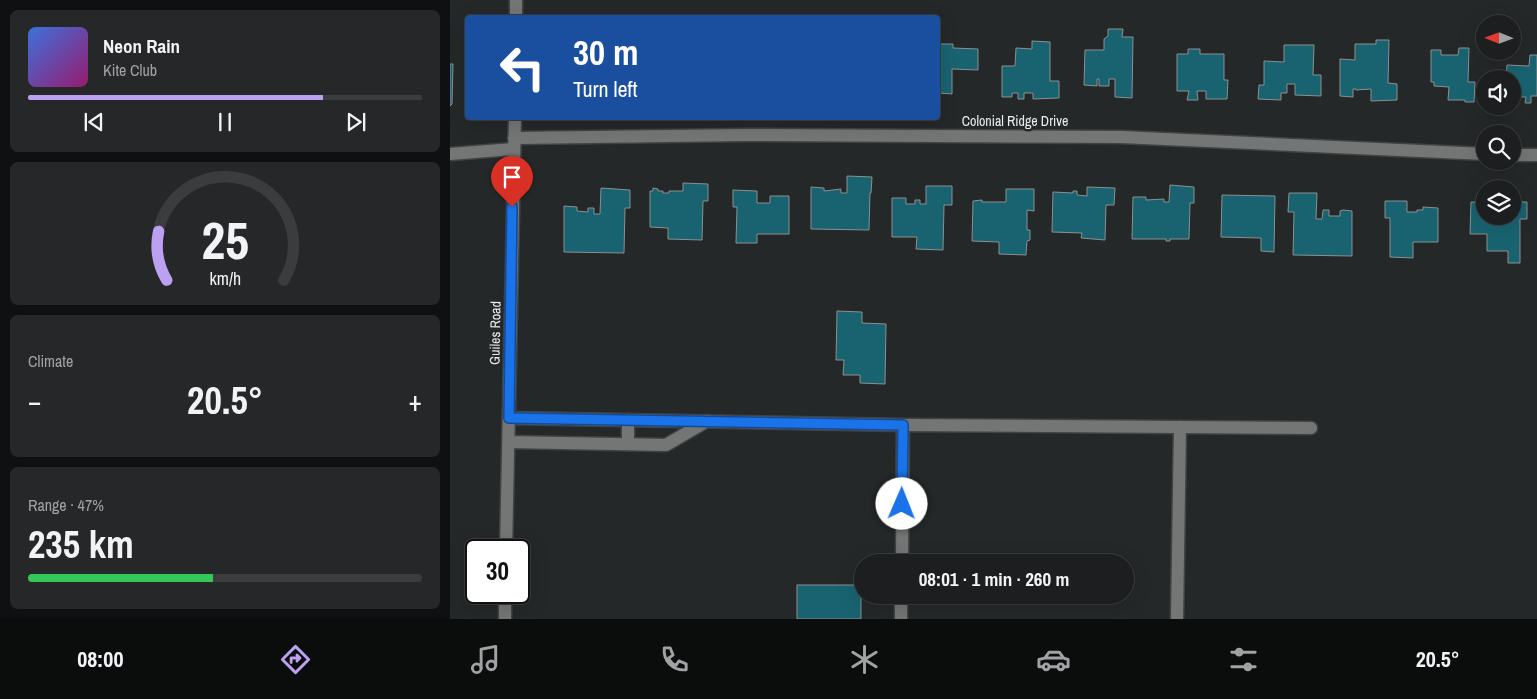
<!DOCTYPE html>
<meta charset="utf-8">
<style>
:root{--surface:#1c1e1f;--page:#252728;--text:#f1f3f6;--muted:#a0a2a4;--line:#3a3c3d;--accent:#bca0f2}
body{margin:0;font-family:"Archivo Narrow",sans-serif;background:var(--page);color:var(--text);height:100vh;display:flex;flex-direction:column;font-size:19px;white-space:nowrap}
*{box-sizing:border-box;margin:0}
p{font-size:16px;color:var(--muted)}
.icon{flex:none;width:28px;height:28px;fill:none;stroke:currentColor;stroke-width:2;stroke-linecap:round;stroke-linejoin:round}
.map{position:relative;flex:1;overflow:hidden}
.details{display:flex;flex-direction:column;gap:10px;padding:10px;background:#0f1011;width:450px}
.details>*{flex:none}
.top-card{position:absolute;left:15px;top:15px;width:475px;height:105px;border-radius:5px;box-shadow:0 5px 20px #0002,0 0 0 1px var(--line);background:#1a4fa0;color:#fff;overflow:hidden}
.needle{width:32px;rotate:271deg}
.fabs{position:absolute;left:1026px;top:15px;display:grid;gap:10px}
.fabs a{display:grid;place-items:center;width:45px;height:45px;border-radius:50%;background:var(--surface);box-shadow:0 5px 20px #0002,0 0 0 1px var(--line);font-size:25px}
.speed{position:absolute;left:15px;top:539px;display:flex;gap:10px;font-size:25px;font-weight:700;text-align:center}
.speed>*{display:grid;place-content:center;width:65px;height:65px;border-radius:50%;background:var(--surface);box-shadow:0 5px 20px #0002,0 0 0 1px var(--line);line-height:1}
.speed .limit{border:2px solid #111;border-radius:8px;background:#fff;color:#111}
.pin{position:absolute;display:grid;place-items:center;width:42px;height:42px;color:#fff;margin:-51px -21px;border-radius:50% 50% 50% 0;rotate:-45deg;box-shadow:0 0 5px #0007}
.pin .icon{rotate:45deg}
.me{position:absolute;width:55px;margin:-28px;rotate:1deg;stroke-linejoin:round;filter:drop-shadow(0 0 4px #0008)}
.turn{display:flex;align-items:center;gap:18px;height:105px;padding:0 25px;font-size:22px}
.turn .icon{width:65px;height:65px;stroke-width:2.5}
.turn b{display:block;font-size:35px;line-height:42px}
.big{font-size:38px;font-weight:700;line-height:1.1}
.details .card{flex:1;display:flex;flex-direction:column;justify-content:center;gap:8px;min-width:0;padding:0 18px;border-radius:8px;background:var(--page)}
.details .dial{align-items:center;gap:0}
.dial svg{height:130px;overflow:visible;fill:none;stroke:var(--line);stroke-width:7;stroke-linecap:round;text-anchor:middle}
.dial text{fill:var(--text);stroke:none}
.song{display:flex;align-items:center;gap:15px}
.cover{width:60px;height:60px;border-radius:8px;background:linear-gradient(135deg,hsl(220 70% 55%),hsl(320 70% 35%))}
.played{height:5px;border-radius:2px;background:linear-gradient(90deg,var(--accent) 75%,var(--line) 75%)}
.keys{display:flex;justify-content:space-around;direction:ltr}
.heat{display:flex;justify-content:space-between;align-items:center;font-size:28px;direction:ltr}
.charge{height:8px;border-radius:4px;background:linear-gradient(90deg,#34c759 47%,var(--line) 0)}
.trip{position:absolute;left:404px;top:554px;width:280px;height:50px;border-radius:25px;background:var(--surface);box-shadow:0 5px 20px #0002,0 0 0 1px var(--line);font-weight:700;line-height:50px;text-align:center}
.dock{display:flex;height:80px;justify-content:space-around;align-items:center;background:#0b0c0c;color:var(--muted)}
.dock .icon{width:35px;height:35px}
.dock .on{color:var(--accent)}
.dock b{font-size:22px;color:var(--text)}
main{display:flex;flex:1;min-height:0}
.map>svg:first-child{display:block}
.building{fill:#196371;stroke:#8b9091}
.lines{fill:none;stroke-linecap:round;stroke-linejoin:round}
.minor-casing{stroke:#404344;stroke-width:15}
.minor{stroke:#747676;stroke-width:12}
.route-casing{stroke:#114b97;stroke-width:12}
.route{stroke:#1a73e8;stroke-width:9}
.labels{text-anchor:middle;stroke-width:5;stroke-linejoin:round;paint-order:stroke}
.street-label{font-size:14px;fill:#e9ebec;stroke:#252829}
</style>
<main>
<section class="details">
<div class="card">
<div class="song"><i class="cover"></i><div><b>Neon Rain</b><p>Kite Club</p></div></div>
<div class="played"></div>
<div class="keys"><svg class="icon" aria-label="previous" viewBox="0 0 24 24"><path d="M18 5L8 12l10 7zM5 5v14"/></svg><svg class="icon" aria-label="pause" viewBox="0 0 24 24"><path d="M8 5v14M16 5v14"/></svg><svg class="icon" aria-label="next" viewBox="0 0 24 24"><path d="M6 5l10 7-10 7zM19 5v14"/></svg></div>
</div>
<div class="card dial"><svg viewBox="0 0 100 80">
<path d="M14 69A42 42 0 1 1 86 69"/>
<path d="M14 69A42 42 0 0 1 9 39" stroke="#bca0f2"/>
<text x="50" y="56" font-size="32" font-weight="700">25</text>
<text x="50" y="72" font-size="11">km/h</text>
</svg></div>
<div class="card"><p>Climate</p>
<div class="heat"><a>−</a><b class="big">20.5°</b><a>+</a></div>
</div>
<div class="card"><p>Range · 47%</p><b class="big">235 km</b><div class="charge"></div></div>
</section>
<div class="map">
<svg width="1087" height="619" viewBox="0 0 1087 619">
<rect width="100%" height="100%" fill="#252829"/>
<g class="building">
<path d="M658 29H673L672 37H683L682 98 665 97V79H659V86H649V79H647V86L634 85 635 50H654V39L658 36Z"/>
<path d="M926 40H939L938 83 947 84V100L921 101V89L906 90V89H903V97L890 96V59L905 60V44H926Z"/>
<path d="M582 41 600 42V81H609V98L583 99V93H574V99H568V93H562V97H552V66H565L566 48 582 49Z"/>
<path d="M488 44H503V48L528 49V70L502 69V94L488 93Z"/>
<path d="M834 45H864L863 75H871V96L845 95V84H837V93H831V100L808 99 809 85H814V61L834 62Z"/>
<path d="M1009 48H1019L1018 82H1025L1024 102H1015V100H998L999 87 984 86V82H981V50H991V55H1008Z"/>
<path d="M738 49H750V54H774V80H778L777 99H756V91H747L748 100H737L739 91H727V54H738Z"/>
<path d="M1080 55H1087V96H1081V103H1075L1076 97H1067V105L1062 104V79H1056L1057 65 1079 66Z"/>
<path d="M0 64H3L2 104 0 106Z"/>
<path d="M397 176 422 177 421 193H420L419 230 361 229V187L374 188V191L391 189V193H397Z"/>
<path d="M233 183 258 184V201H253L252 240 218 239V228L200 227V191H203V188L208 189V191H213V193H219V191H233Z"/>
<path d="M720 185 744 187V203H740L739 239H720V241H716V239H682L683 197H696V200L714 199V202H719Z"/>
<path d="M476 186H502V205H494L493 250 466 249 467 237H442V198H456V204H465V200H470V204H476Z"/>
<path d="M637 187 665 188 664 205H656L655 240 631 238 632 233 602 232 603 192 623 193V191H627V195L637 196Z"/>
<path d="M151 188 180 190V208H175L174 253 114 252V206L127 207V211L138 212V208H144V214H150Z"/>
<path d="M556 189H584V211L577 210V230H580V240L577 241 576 255 549 254V242L522 241 523 201 532 200V202H556Z"/>
<path d="M283 190 307 191V203H320V196H339V234H307V243H286L287 207H283Z"/>
<path d="M839 193H867L866 219H872L873 210H879V216H890V211L893 210 902 211V256L843 255 844 212H838Z"/>
<path d="M772 195 825 196 824 252 811 251V238L771 237Z"/>
<path d="M935 201H957V212H967V210H973V207L988 208V242H963V258L940 257V218H935Z"/>
<path d="M1021 202H1031V205H1035V216H1062V202H1077V219H1070V263H1058V251H1037V234H1020Z"/>
<path d="M387 311 412 312V323L436 324 435 384 410 383V375H393L394 360H386Z"/>
<rect x="347" y="585" width="64" height="34"/>
</g>
<g class="lines">
<defs>
<g id="minor">
<path d="M66 18V0"/>
<path d="M64 138 296 135 671 137 1035 154"/>
<path d="M0 154 63 149"/>
<path d="M1062 155H1087"/>
<path d="M59 418 453 425 452 562"/>
<path d="M178 420V444"/>
<path d="M453 425 861 428"/>
<path d="M59 442 216 445 257 421"/>
<path d="M56 550 65 118"/>
<path d="M55 619V592"/>
<path d="M451 619V595"/>
<path d="M727 619 730 427"/>
</g>
</defs>
<use href="#minor" class="minor-casing"/>
<use href="#minor" class="minor"/>
</g>
<g class="lines">
<defs>
<path id="route" d="M62 207 59 418 453 425 452 504"/>
</defs>
<use href="#route" class="route-casing"/>
<use href="#route" class="route"/>
</g>
<g class="labels">
<g class="street-label">
<text x="565" y="126">Colonial Ridge Drive</text>
<text transform="translate(45 333) rotate(-89)" y="5">Guiles Road</text>
</g>
</g>
</svg>
<div class="fabs">
<a><svg class="needle" viewBox="-14 -14 28 28"><path d="M0-13l5 13h-10z" fill="#e53935"/><path d="M0 13l5-13h-10z" fill="#a0a2a4"/></svg></a>
<a><svg class="icon" aria-label="sound" viewBox="0 0 24 24"><path d="M4 9h4l5-4v14l-5-4H4zM17 9q2 3 0 6"/></svg></a>
<a><svg class="icon" aria-label="search" viewBox="0 0 24 24"><circle cx="10" cy="10" r="6"/><path d="M15 15l6 6"/></svg></a>
<a><svg class="icon" aria-label="layers" viewBox="0 0 24 24"><path d="M12 4l9 5-9 5-9-5zM3 14l9 5 9-5"/></svg></a>
</div>
<div class="speed"><div class="limit">30</div></div>
<div class="pin" style="left:62px;top:207px;background:#d93025"><svg class="icon" aria-label="arrive" viewBox="0 0 24 24"><path d="M6 21V4h12l-3 4 3 4H6"/></svg></div>
<svg class="me" style="left:452px;top:504px" viewBox="-20 -20 40 40"><circle r="19" fill="#fff"/><path d="M0-13L10 11 0 6-10 11z" fill="#1a73e8"/></svg>
<div class="trip">08:01 · 1 min · 260 m</div>
<div class="top-card">
<div class="turn"><svg class="icon" aria-label="left" viewBox="0 0 24 24"><path d="M17 20v-9H6M10 6l-5 5 5 5"/></svg><div><b>30 m</b>Turn left</div></div>
</div>
</div>
</main>
<nav class="dock">
<b>08:00</b>
<svg class="icon on" aria-label="directions" viewBox="0 0 24 24"><path d="M12 3l9 9-9 9-9-9zM9 14v-3h6M13 9l2 2-2 2"/></svg>
<svg class="icon" aria-label="music" viewBox="0 0 24 24"><path d="M9 18V5l10-2v13"/><circle cx="6" cy="18" r="3"/><circle cx="16" cy="16" r="3"/></svg>
<svg class="icon" aria-label="phone" viewBox="0 0 24 24"><path d="M5 4h4l2 5-3 2q2 4 5 5l2-3 5 2v4C11 20 4 13 5 4z"/></svg>
<svg class="icon" aria-label="climate" viewBox="0 0 24 24"><path d="M12 3v18M4 7l16 10M4 17L20 7"/></svg>
<svg class="icon" aria-label="car" viewBox="0 0 24 24"><path d="M5 17H2v-5l4-1 3-4h7l3 4 3 1v5h-3M9 17h6M6 11h13"/><circle cx="7" cy="17" r="2"/><circle cx="17" cy="17" r="2"/></svg>
<svg class="icon" aria-label="filters" viewBox="0 0 24 24"><path d="M4 7h16M4 17h16"/><circle cx="9" cy="7" r="2"/><circle cx="15" cy="17" r="2"/></svg>
<b>20.5°</b>
</nav>
